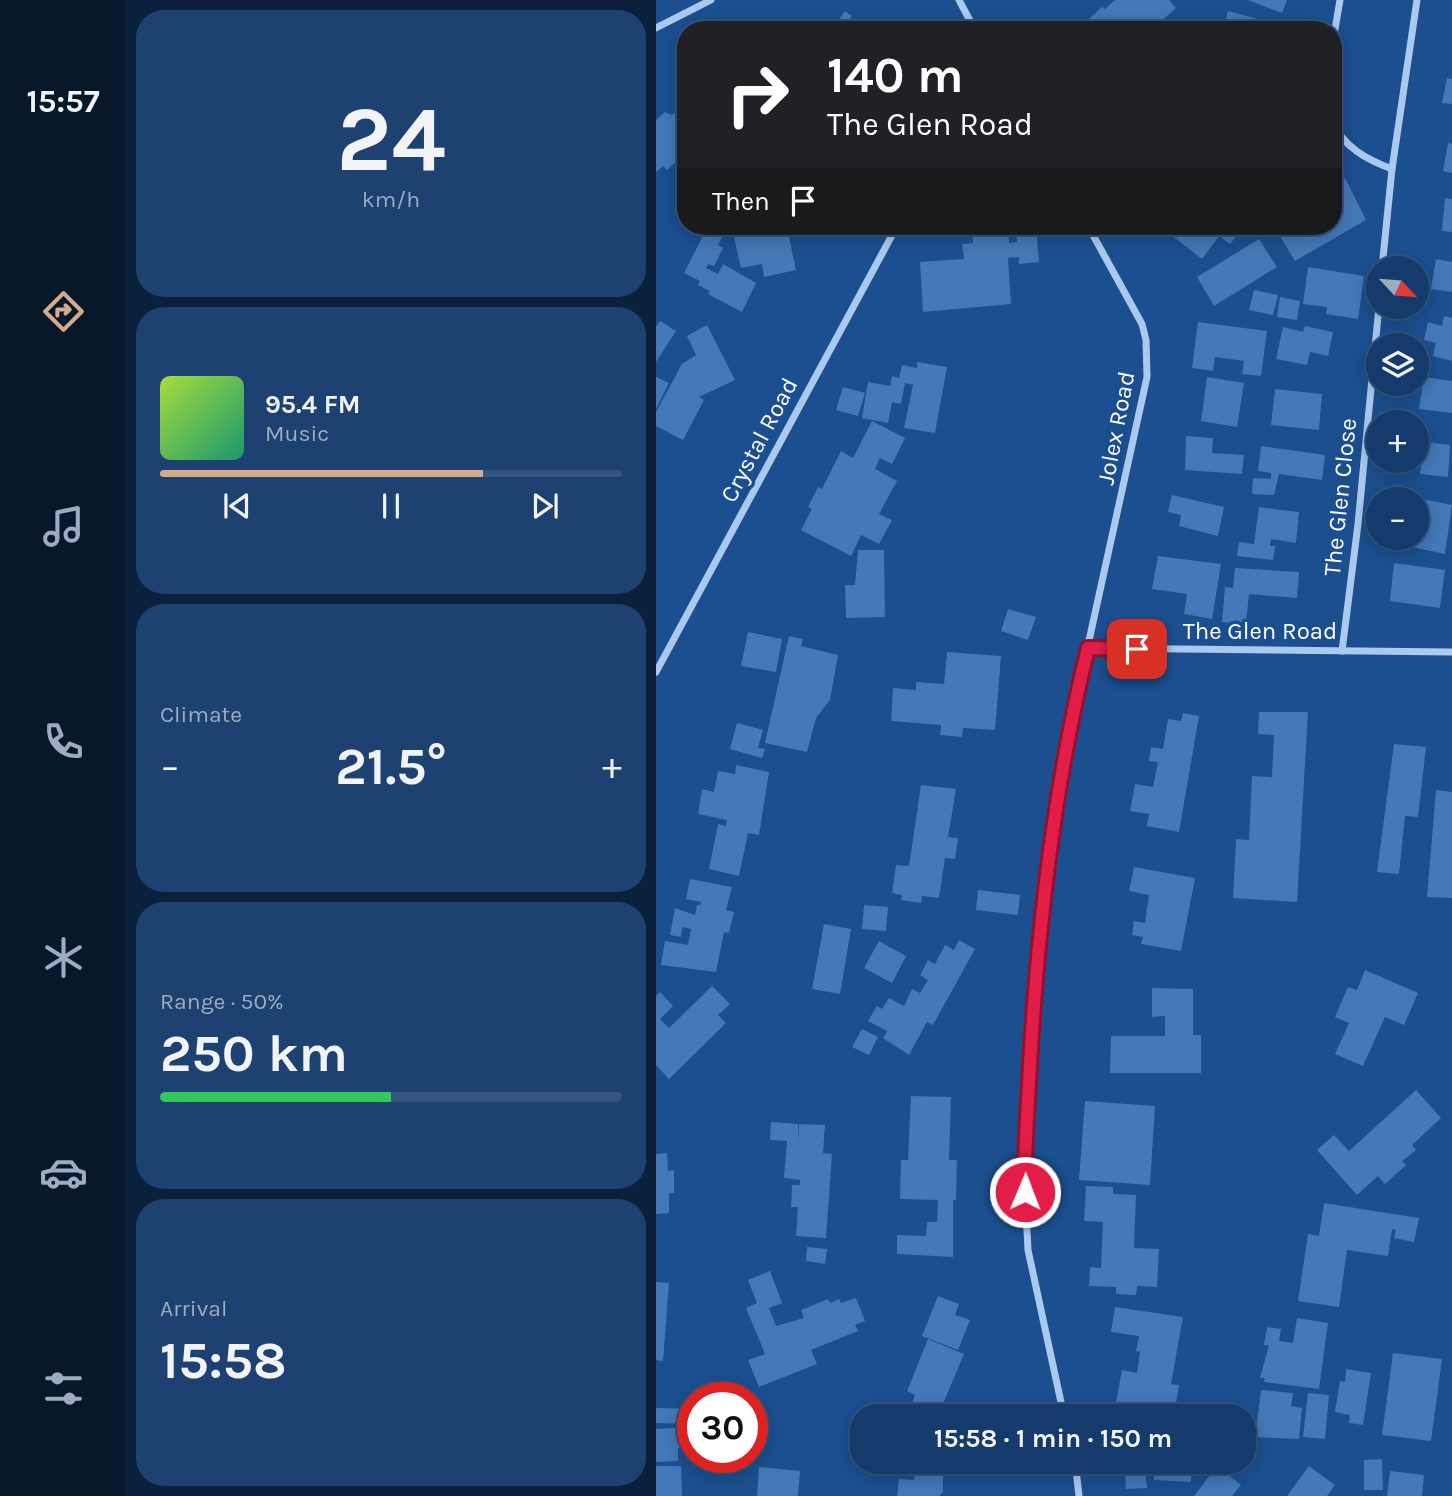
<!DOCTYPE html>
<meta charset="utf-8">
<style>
:root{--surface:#143b6b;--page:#1d4271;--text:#f1f3f6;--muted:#9dadc1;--line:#33557e;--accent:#d6ab8b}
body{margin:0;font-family:Karla,sans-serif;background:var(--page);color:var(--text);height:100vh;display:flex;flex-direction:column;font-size:26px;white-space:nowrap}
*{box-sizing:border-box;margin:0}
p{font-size:23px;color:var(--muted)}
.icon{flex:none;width:38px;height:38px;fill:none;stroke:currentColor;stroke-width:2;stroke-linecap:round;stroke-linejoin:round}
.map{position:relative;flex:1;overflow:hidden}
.panel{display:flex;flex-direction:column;gap:10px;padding:10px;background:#0b203b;width:530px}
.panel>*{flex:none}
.guide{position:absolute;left:21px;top:21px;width:665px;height:214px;border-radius:28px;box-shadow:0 4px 18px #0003,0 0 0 2px var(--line);background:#202124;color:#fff;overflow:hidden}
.needle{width:46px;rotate:116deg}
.buttons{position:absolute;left:710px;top:256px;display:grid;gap:14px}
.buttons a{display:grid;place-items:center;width:63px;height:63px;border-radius:50%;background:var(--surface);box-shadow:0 4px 18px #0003,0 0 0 2px var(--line);font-size:35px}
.speed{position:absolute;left:21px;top:1382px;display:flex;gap:14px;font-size:35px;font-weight:700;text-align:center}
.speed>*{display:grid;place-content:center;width:91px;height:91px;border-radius:50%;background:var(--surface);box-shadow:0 4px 18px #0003,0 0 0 2px var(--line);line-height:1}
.speed .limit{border:10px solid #d22;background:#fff;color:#111}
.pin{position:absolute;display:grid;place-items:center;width:60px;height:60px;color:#fff;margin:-30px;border-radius:14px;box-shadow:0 4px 10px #0006}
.me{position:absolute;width:77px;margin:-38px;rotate:1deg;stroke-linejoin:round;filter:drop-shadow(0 0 5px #0008)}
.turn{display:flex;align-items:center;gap:24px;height:147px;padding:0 35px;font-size:32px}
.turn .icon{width:91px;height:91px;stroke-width:2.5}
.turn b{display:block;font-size:49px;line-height:60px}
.then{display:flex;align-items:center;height:66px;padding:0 35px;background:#0003;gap:14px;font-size:26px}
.big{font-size:52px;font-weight:700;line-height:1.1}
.panel .tile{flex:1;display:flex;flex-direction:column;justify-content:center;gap:10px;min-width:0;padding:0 24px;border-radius:28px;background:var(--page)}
.panel .dial{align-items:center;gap:0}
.dial b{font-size:91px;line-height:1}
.song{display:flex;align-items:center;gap:21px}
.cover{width:84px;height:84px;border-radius:10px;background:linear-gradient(135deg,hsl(80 70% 55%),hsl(160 70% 35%))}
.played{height:7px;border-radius:4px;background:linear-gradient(90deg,var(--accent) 70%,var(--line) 70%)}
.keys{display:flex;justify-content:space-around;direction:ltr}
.heat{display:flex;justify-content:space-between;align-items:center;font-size:38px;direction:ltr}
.charge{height:10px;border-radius:5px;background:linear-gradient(90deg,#34c759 50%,var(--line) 0)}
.trip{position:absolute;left:194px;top:1404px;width:406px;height:70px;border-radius:28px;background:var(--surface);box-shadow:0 4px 18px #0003,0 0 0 2px var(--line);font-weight:700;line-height:70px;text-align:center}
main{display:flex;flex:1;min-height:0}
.tab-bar{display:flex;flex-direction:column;width:126px;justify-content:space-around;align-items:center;background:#08182b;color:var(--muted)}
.tab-bar .icon{width:49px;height:49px}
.tab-bar .on{color:var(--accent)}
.tab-bar b{font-size:32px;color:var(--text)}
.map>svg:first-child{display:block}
.building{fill:#4478b7}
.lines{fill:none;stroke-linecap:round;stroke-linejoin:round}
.street{stroke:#a9c9ee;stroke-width:7}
.route-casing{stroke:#92132f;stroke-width:18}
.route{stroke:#e11d48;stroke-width:12}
.labels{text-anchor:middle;stroke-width:7;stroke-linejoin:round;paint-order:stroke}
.street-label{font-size:24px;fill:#fff;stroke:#1b4f8f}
</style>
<main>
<nav class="tab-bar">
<b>15:57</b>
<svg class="icon on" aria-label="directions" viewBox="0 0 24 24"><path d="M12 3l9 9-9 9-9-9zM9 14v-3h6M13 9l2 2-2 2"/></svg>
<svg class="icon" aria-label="music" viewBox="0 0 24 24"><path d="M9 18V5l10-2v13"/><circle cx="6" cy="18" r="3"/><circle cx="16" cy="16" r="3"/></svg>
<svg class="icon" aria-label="phone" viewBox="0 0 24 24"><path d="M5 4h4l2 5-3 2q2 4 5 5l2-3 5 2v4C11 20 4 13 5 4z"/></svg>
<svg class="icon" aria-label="climate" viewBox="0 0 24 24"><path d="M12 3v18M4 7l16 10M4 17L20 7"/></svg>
<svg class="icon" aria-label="car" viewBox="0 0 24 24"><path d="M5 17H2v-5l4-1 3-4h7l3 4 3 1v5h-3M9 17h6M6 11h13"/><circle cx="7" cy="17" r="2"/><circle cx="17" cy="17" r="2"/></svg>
<svg class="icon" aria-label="filters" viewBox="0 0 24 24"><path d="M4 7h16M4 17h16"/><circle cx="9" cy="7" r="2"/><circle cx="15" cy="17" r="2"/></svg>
</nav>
<section class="panel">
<div class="tile dial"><b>24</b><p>km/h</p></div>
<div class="tile">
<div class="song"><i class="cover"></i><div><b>95.4 FM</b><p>Music</p></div></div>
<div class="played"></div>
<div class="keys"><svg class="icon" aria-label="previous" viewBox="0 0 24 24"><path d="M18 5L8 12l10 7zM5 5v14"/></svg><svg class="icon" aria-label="pause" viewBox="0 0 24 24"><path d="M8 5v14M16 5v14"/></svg><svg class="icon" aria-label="next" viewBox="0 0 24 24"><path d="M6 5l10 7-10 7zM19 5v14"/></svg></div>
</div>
<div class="tile"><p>Climate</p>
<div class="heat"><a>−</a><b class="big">21.5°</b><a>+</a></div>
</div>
<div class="tile"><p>Range · 50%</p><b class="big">250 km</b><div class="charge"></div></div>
<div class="tile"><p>Arrival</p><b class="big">15:58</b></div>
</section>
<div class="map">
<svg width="796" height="1496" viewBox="0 0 796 1496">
<rect width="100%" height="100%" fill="#1b4f8f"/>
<g class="building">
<path d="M459 0H513L520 8 495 30H421L446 7 449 9Z"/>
<path d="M592 0H631L626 13Z"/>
<path d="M189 11 196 16 187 27 181 22Z"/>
<path d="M572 11 639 29V30H567Z"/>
<path d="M162 20 178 30H156Z"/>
<path d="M791 78 796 79V104L786 103Z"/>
<path d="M30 105V153L11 170 7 166 0 172V120L9 112 16 115Z"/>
<path d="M792 143 796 144V173L787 171Z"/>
<path d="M689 178 710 220 639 261 618 226H677V186Z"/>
<path d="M789 198 796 199V232L786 231Z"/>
<path d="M52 226H72L62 245 67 248 58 266 52 264 50 268 62 274 67 264 100 283 86 312 52 294 54 291 42 285 44 281 28 273Z"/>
<path d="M80 226H115L117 235 132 232 140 270 108 277 106 264 85 268 76 228Z"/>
<path d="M316 226H352L353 243 361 242 360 226H380L383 262 363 264V257L352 258 355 304 267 312 264 262 308 259 306 244 317 243Z"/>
<path d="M514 226H588L574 244 563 236 546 259 510 231Z"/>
<path d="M603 239 621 267 558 306 541 277Z"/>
<path d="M780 259 796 262V292L775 289Z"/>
<path d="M652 267 708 276 702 319 670 314 671 307 647 304Z"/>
<path d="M598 290 622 295 617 315 593 310Z"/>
<path d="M624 297 644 301 641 320 621 317Z"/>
<path d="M788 316 796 318V361L777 356 780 343 768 340 772 322 786 326Z"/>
<path d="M4 321 20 331 0 362V327Z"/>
<path d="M542 322 611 331 605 376 586 374 588 361 559 357 557 371 536 368Z"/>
<path d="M51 325 79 380 43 397 48 400 27 440 0 426V412L26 364 40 355 31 336Z"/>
<path d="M649 326 677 332 672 356 654 352 651 365 620 359 627 327 647 332Z"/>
<path d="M261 362 291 367 279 433 248 428 257 385 249 383 245 404 236 402 232 423 206 418 212 382 234 386 236 376 243 378 246 365 261 368Z"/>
<path d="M0 377 13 383 0 409Z"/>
<path d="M551 377 588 383 581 427 545 421Z"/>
<path d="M768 377 796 381V413L763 409Z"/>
<path d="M187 387 209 393 202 416 180 410Z"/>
<path d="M619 389 666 394 663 430 615 425Z"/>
<path d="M216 421 249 438 236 464 224 458 219 469 241 481 223 514 236 520 223 544 205 535 195 556 145 530 156 509 152 507 162 487 166 489 185 451 197 458Z"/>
<path d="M530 436 557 438 556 453 588 455 586 474 529 470Z"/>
<path d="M761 441 794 445 792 477 764 474 765 466 751 465V460H761Z"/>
<path d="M605 446 669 455 666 480 623 474 618 495 596 494 597 478 615 479V473L602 471Z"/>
<path d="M732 492 758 498V499H730Z"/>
<path d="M516 495 568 507 562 536 523 526 525 515 512 512Z"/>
<path d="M761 498 796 505 789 554 722 540V537H761Z"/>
<path d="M603 507 643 512 640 543 615 539 614 546H619L617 560 581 556 583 542 598 544Z"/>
<path d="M202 550H228L229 617 190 618 189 585H199Z"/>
<path d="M502 556 565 564 556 619 528 614 531 594 496 589Z"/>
<path d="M738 563 789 570 784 608 734 601Z"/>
<path d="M579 568 643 572 641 598 593 594 590 624 566 622 569 587 577 588Z"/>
<path d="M352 609 380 617 372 640 345 631Z"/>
<path d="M92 632 126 639 120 672 85 666Z"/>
<path d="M133 636 147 639 145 646 182 655 174 700 160 718 151 752 109 743Z"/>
<path d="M291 652 345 656 339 730 307 728 306 737 284 735 285 725 235 721 237 688 260 690V682L288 684Z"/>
<path d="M603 712H652L641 902 577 898 580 839 593 840 596 776 616 777 618 735 602 734Z"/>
<path d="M527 713 543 716 523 832 491 826 493 814 474 811 479 784 497 787 502 762 493 761 495 747 507 749 512 719 525 721Z"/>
<path d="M81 723 107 730 102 748 109 749 106 758 74 749Z"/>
<path d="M738 744 770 747 762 817 749 816 743 874 721 872Z"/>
<path d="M80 765 113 772 103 835 92 833 83 876 53 869 62 824 70 826 71 820 42 814 46 789 58 792 62 771 79 774Z"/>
<path d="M265 785 300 789 292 837 302 838 299 859 289 858 283 898 266 896 265 903 245 900 246 895 236 893 240 865 253 866Z"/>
<path d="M780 790 796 792V898L771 897Z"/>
<path d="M478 867 539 878 525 951 485 944 487 937 476 935 478 921 489 923 493 895 473 891Z"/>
<path d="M34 879 76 887 70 910 78 912 73 933 68 932 60 972 5 965 9 941 32 945 35 929 26 927 25 937 14 935 19 908 39 915 41 905H44L45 902 30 899Z"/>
<path d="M322 890 364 895 362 915 320 910Z"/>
<path d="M208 905 232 907 230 931 206 929Z"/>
<path d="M168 924 195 929 184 994 156 989Z"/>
<path d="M303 940 319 949 277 1025 271 1022 253 1055 227 1038 231 1031 212 1021 221 1006 226 1009 233 998 248 1006 256 989 264 993 272 980 264 975 272 960 279 964 289 945 298 950Z"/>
<path d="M223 941 250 956 236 983 208 968Z"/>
<path d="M709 970 762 993 748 1025 729 1017 707 1066 679 1054 693 1023 679 1017 692 987 701 990Z"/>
<path d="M56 986 74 1004 62 1015 70 1023 13 1079 0 1065V996L4 992 17 1006 4 1019 13 1028Z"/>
<path d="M496 988 537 989V1035H545V1073H454L455 1036H509V1016L496 1017Z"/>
<path d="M206 1029 222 1037 213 1055 196 1047Z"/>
<path d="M760 1090 785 1118 756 1145 760 1150 746 1161 750 1165 729 1184 722 1176 701 1195 661 1150 678 1135 693 1151Z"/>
<path d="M255 1096 295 1097 293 1160H301L300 1200H297V1257L241 1254V1235L270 1236 271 1222H281L282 1200 244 1199 245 1160H252Z"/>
<path d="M429 1101 499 1106 494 1185 423 1180Z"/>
<path d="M115 1122 142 1124V1142L143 1124 169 1125 167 1153 176 1154 170 1238 140 1236 142 1207H135L136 1185H144V1180L128 1178 131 1141 114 1140Z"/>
<path d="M11 1153 12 1171 18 1170V1193H13V1213L0 1214V1154Z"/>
<path d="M430 1186 457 1187V1194L480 1195 478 1248 503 1249 501 1287 481 1286 480 1295 460 1294V1287L433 1286 434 1267 445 1268 447 1222 428 1221Z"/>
<path d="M668 1203 763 1218 758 1242 738 1238 740 1230 736 1229 732 1256 691 1250 683 1307 642 1301 652 1234 663 1236Z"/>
<path d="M151 1247 171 1249 169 1264 150 1261Z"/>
<path d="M114 1271 126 1303 113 1308 120 1326 148 1318 145 1310 172 1299 174 1303 183 1299 185 1303 200 1298 209 1321 199 1325 202 1331 155 1350 161 1364 103 1387 92 1360 109 1354 90 1308 101 1303 92 1280Z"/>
<path d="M0 1282 13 1283 7 1361 0 1360Z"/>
<path d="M282 1296 303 1304 299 1315 314 1320 302 1350 266 1336Z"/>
<path d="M459 1307 527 1317 515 1384 523 1385 518 1416 458 1413 466 1370 481 1373 484 1352 480 1351 483 1336 455 1332Z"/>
<path d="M641 1318 672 1323 663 1389 608 1382 609 1378H604L613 1345H608L611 1327 625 1329 623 1341 637 1343Z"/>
<path d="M272 1339 308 1354 286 1406 282 1404 278 1416H251L259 1395 251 1391Z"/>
<path d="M737 1353 786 1359 775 1441 726 1435Z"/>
<path d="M690 1369 715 1373 707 1425 693 1423 694 1415 679 1412 684 1381 689 1382Z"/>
<path d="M605 1390 637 1393 635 1406 646 1408 643 1439 599 1437Z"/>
<path d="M652 1393 673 1395 669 1439 647 1437Z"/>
<path d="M0 1408 37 1409V1424L0 1423Z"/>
<path d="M18 1428H37V1447L22 1448V1461L0 1462V1429Z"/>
<path d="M726 1459 727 1490H708V1460Z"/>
<path d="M499 1461H536L535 1482 498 1480Z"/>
<path d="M0 1466H25L26 1496H0Z"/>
<path d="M561 1466 585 1485 576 1496H538Z"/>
<path d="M653 1466 679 1485 671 1496H631Z"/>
<path d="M103 1467 144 1471 142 1496H101Z"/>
<path d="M260 1467 287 1470V1492L283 1496H241L243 1479 258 1480Z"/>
<path d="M489 1467 491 1488 470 1489 469 1468Z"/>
<path d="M734 1471 768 1475 766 1496H731Z"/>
</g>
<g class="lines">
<g class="street">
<path d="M303 0 319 30"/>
<path d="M0 28 55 0"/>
<path d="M677 41 684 0"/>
<path d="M677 121C686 147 712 160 736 169"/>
<path d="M726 268 736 169 761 0"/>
<path d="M432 648 796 652"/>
<path d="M686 651 702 524 723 306"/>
<path d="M0 672 241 226"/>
<path d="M408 1416 372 1250 368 1174 377 1009 403 777 491 377 490 340 486 324 432 226"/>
<path d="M419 1461 423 1496"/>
</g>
</g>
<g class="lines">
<defs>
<path id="route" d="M369 1192C368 1150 372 1107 374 1065 382 924 398 785 432 648L481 649"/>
</defs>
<use href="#route" class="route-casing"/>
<use href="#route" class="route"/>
</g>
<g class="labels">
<g class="street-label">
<text transform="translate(460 428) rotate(-79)" y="8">Jolex Road</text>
<text transform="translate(103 440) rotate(-62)" y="8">Crystal Road</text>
<text transform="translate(684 497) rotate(-84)" y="8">The Glen Close</text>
<text x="604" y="639">The Glen Road</text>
</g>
</g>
</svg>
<div class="buttons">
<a><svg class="needle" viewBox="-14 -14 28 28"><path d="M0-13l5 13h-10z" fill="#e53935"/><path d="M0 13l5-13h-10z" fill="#9dadc1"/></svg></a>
<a><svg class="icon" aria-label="layers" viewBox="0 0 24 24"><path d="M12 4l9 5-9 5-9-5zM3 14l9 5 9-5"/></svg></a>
<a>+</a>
<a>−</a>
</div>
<div class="speed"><div class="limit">30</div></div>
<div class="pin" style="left:481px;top:649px;background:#d93025"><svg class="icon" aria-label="arrive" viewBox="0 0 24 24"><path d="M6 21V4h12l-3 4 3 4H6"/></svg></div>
<svg class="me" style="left:369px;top:1192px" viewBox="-20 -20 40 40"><circle r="17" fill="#e11d48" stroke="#fff" stroke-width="3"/><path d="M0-11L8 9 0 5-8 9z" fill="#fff"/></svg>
<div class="trip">15:58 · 1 min · 150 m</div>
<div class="guide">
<div class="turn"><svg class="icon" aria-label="right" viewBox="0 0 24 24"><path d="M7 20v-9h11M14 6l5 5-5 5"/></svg><div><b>140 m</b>The Glen Road</div></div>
<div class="then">Then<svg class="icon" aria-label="arrive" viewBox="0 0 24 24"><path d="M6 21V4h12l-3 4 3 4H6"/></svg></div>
</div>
</div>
</main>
